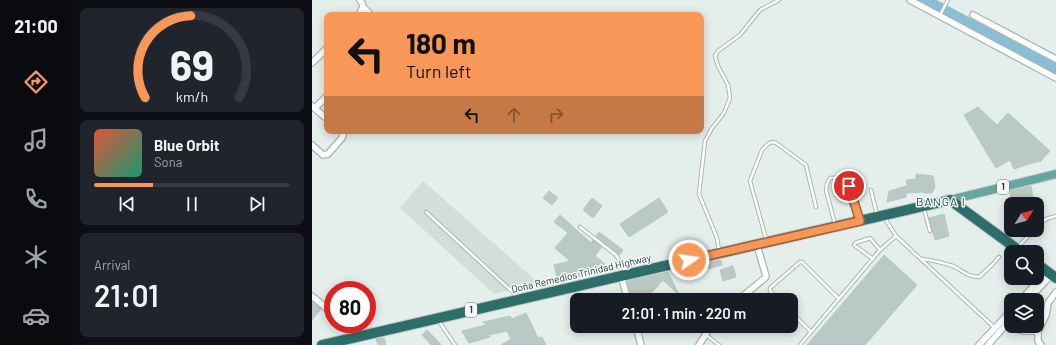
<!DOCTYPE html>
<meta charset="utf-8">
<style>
:root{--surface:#171b24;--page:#20242c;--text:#f1f3f6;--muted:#9ea1a6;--line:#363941;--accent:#f79859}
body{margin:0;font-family:Barlow,sans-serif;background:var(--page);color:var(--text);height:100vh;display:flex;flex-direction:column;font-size:15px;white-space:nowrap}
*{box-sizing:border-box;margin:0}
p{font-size:13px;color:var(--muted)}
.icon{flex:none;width:22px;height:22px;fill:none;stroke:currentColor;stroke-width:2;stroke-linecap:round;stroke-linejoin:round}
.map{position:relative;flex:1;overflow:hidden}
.drawer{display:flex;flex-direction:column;gap:8px;padding:8px;background:#0d0f14;width:240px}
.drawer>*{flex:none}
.hud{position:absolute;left:12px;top:12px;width:380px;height:122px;border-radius:8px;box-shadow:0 2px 10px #0003;background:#f79859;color:#111;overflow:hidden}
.needle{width:26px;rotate:53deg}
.buttons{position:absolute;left:692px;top:197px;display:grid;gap:8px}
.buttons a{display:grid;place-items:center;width:40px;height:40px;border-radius:8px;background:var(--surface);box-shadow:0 2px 10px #0003;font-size:20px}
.speed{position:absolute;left:12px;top:281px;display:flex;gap:8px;font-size:20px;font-weight:700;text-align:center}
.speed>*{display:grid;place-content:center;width:52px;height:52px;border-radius:50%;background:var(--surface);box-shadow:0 2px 10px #0003;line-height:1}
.speed .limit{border:6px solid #d22;background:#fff;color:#111}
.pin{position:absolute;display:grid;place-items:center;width:34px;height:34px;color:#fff;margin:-17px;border:2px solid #fff;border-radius:50%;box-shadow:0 1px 4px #0007}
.me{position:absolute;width:44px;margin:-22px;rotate:77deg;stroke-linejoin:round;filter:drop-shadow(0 0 3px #0008)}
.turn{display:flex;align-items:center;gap:14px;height:84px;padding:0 16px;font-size:18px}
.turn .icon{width:52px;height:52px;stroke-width:2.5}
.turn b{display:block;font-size:28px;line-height:34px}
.lanes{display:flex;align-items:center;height:38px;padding:0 16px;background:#0003;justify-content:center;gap:20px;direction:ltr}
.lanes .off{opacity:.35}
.big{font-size:30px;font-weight:600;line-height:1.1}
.drawer .widget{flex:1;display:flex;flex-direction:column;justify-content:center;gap:6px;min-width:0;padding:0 14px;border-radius:8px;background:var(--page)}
.drawer .dial{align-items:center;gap:0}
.dial svg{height:104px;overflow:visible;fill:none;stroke:var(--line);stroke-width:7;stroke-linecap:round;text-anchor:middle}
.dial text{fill:var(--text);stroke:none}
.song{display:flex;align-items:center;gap:12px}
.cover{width:48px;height:48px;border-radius:6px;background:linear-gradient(135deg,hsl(10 70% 55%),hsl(160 70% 35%))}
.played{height:4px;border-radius:2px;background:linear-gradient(90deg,var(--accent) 30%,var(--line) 30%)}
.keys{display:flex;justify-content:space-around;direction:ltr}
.trip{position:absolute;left:258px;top:293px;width:228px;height:40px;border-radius:8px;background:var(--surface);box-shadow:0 2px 10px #0003;font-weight:600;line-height:40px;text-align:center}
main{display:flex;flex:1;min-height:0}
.tab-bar{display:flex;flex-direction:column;width:72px;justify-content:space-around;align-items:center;background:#090b0e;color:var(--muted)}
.tab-bar .icon{width:28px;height:28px}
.tab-bar .selected{color:var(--accent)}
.tab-bar b{font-size:18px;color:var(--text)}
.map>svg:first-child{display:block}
.built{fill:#d2deda}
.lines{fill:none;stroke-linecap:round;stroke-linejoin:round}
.river{stroke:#8abed5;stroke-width:12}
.building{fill:#b9c9c5;stroke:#b6c8c3}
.lane-casing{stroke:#a6b6b3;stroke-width:4.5}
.street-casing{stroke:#a6b6b3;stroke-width:8}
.primary-casing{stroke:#c1cac9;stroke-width:10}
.highway-casing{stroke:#c1cac9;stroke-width:12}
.lane{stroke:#fff;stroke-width:2.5}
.street{stroke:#fff;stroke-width:5.5}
.primary{stroke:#67a59f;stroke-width:8}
.highway{stroke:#2d6e6b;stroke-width:10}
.route-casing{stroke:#a1633a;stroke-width:10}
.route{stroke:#f79859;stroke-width:7}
.labels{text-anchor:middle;stroke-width:3;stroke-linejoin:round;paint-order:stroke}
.shield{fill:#f5faf8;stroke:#617875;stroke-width:1}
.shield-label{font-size:9px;font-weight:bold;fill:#22403d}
.street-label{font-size:10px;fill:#22403d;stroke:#f5faf8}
.quarter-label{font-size:12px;letter-spacing:1px;fill:#1d544f;stroke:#f5faf8}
</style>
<main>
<nav class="tab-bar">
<b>21:00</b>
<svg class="icon selected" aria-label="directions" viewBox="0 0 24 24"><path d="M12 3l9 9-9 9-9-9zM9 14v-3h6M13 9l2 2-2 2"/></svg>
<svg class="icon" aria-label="music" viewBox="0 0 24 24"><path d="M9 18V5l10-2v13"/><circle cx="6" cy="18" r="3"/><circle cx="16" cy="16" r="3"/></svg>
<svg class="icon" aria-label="phone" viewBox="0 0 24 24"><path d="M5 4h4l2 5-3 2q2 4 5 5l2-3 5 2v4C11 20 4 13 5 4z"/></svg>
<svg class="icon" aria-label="climate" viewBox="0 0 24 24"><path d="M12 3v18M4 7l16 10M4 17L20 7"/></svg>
<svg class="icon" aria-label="car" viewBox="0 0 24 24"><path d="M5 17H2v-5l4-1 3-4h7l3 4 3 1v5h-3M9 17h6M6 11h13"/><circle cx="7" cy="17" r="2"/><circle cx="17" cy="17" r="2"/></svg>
</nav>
<section class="drawer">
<div class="widget dial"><svg viewBox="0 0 100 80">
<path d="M14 69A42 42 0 1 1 86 69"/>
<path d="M14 69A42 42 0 0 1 49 6" stroke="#f79859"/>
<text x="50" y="56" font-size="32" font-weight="700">69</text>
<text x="50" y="72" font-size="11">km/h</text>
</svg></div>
<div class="widget">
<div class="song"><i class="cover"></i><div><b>Blue Orbit</b><p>Sona</p></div></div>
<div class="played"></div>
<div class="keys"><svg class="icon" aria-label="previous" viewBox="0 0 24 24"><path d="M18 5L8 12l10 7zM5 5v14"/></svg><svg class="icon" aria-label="pause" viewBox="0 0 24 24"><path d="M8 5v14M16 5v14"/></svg><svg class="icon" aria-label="next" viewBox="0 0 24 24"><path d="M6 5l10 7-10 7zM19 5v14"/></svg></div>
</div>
<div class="widget"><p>Arrival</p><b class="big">21:01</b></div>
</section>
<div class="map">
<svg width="744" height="345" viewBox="0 0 744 345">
<rect width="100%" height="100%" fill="#e4eeeb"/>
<path class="built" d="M111 181 227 283 182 294 88 208Z"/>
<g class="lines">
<path class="river" d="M612 0 674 33 715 53 744 69"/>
</g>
<g class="building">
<path d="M666 107 685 125 696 113 738 151 728 162 727 161 702 169 698 160 684 168 652 115Z"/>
<path d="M604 174 621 176 623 187 620 193H612V192L594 193V197L575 202 577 191 595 186 594 180 604 179Z"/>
<path d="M719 186 721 197 699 200 698 191Z"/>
<path d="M237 191 246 198 240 205 231 198Z"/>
<path d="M280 198 290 206 281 218 271 210Z"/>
<path d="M347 198 356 212 317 237 308 224Z"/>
<path d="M632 214 637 236 623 240 617 218Z"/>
<path d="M248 215 279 243 281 240 290 247 283 256 293 264 271 271 272 275 246 281 242 265 258 261 243 248 256 233 242 222Z"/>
<path d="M287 232 311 250 308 255 284 236Z"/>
<path d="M572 255 605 285 553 345H495Z"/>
<path d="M409 260 410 265 396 269 394 263Z"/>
<path d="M421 266 424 277 411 281 408 270Z"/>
<path d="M356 272 367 295 351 280 333 300H321L315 281Z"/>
<path d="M0 302 9 309 0 320Z"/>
<path d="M214 313 226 338 230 337 234 345H189L199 339 195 331 176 335 178 337 157 343 150 331 174 325 171 322 198 316 200 319Z"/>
<path d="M115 330 122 337 129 345H119L110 335Z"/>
<path d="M72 338 74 345H66L64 339Z"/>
</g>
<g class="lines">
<defs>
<g id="lane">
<path d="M628 15 636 0"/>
<path d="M559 190 565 215"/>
<path d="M612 209 618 231"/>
<path d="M114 212 206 297"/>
<path d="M572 217 584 236 683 328"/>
<path d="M523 224 514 190 515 184 518 178C540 174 543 204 547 219"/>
<path d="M268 227 304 255 314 272"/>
<path d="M725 227 734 219 744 216"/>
<path d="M454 239 438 181 450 150 456 144 460 142 464 143 494 165 504 207"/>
<path d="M706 247 722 230"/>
<path d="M407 250 405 238 387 194 393 141 400 128 412 113 418 98 416 85 406 66 403 56 406 51 428 35 448 10 467 0"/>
<path d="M561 259 542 245 543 243 558 238 568 250"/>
<path d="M610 259C620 260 631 263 641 266 652 271 653 276 667 277L680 265 687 257"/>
<path d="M467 300 458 291V288L488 262H490L527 299"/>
<path d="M479 312 499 332"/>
<path d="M126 320 143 345"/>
<path d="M394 335 407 345"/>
<path d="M488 345 568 250 584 236"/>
</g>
<g id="street">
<path d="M598 0 744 78"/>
<path d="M51 7 59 15"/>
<path d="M47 15 51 7 50 3 48 0"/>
<path d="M661 15 744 59"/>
<path d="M0 63 15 48"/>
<path d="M0 106 15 119"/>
<path d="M3 108 15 96"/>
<path d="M0 145 11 155 16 154 30 138 31 135 30 131"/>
<path d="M309 276 316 300"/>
<path d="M0 296 21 314"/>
<path d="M426 300 453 278 454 276 445 245"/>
<path d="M709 300 735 271"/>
<path d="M716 300 740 274"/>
<path d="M31 324 45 337"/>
<path d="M693 325 711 331H726"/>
<path d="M324 326 329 345"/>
<path d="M387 345 399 326"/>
<path d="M667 345 699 311"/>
<path d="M676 345 699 319"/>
<path d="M729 345 726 341V331L734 315 736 303 744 292"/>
</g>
<path id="primary" d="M638 200 744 174"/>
<g id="highway">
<path d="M725 264 744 278"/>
<path d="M10 345 638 200 709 252"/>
</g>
</defs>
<use href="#lane" class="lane-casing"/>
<use href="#street" class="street-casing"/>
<use href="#primary" class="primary-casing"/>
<use href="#highway" class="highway-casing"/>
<use href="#lane" class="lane"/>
<use href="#street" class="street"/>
<use href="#primary" class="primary"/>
<use href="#highway" class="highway"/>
</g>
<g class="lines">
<defs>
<path id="route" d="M377 260 548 221 537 186"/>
</defs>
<use href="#route" class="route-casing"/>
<use href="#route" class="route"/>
</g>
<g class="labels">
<g class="shield">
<rect x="685" y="180" width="12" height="14" rx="3"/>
<rect x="153" y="303" width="12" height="14" rx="3"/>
</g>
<g class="shield-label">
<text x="691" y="190">1</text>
<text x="159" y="313">1</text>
</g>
<g class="street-label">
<text transform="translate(269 273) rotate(-13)" y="4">Doña Remedios Trinidad Highway</text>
</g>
<g class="quarter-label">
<text x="629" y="206">BANGA I</text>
</g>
</g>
</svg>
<div class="buttons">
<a><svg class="needle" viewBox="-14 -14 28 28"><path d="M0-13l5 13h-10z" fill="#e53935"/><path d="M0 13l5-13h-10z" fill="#9ea1a6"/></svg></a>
<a><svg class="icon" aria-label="search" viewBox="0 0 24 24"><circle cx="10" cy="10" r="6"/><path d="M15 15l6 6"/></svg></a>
<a><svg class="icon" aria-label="layers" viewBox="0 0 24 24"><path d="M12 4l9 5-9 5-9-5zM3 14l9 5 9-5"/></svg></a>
</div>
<div class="speed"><div class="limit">80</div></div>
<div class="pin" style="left:537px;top:186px;background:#d93025"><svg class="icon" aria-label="arrive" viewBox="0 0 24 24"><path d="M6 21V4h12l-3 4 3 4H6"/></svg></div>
<svg class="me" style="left:377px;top:260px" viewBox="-20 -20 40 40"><circle r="17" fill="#f79859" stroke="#fff" stroke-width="3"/><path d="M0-11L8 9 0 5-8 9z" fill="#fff"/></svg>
<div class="trip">21:01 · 1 min · 220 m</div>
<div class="hud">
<div class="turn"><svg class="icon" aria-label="left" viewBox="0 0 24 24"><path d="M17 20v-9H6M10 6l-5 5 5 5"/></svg><div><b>180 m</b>Turn left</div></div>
<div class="lanes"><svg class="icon" aria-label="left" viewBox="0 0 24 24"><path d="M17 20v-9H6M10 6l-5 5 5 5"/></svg><svg class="icon off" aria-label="ahead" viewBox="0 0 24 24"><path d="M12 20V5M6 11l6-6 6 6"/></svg><svg class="icon off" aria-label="right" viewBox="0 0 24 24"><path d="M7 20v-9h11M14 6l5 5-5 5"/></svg></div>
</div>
</div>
</main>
